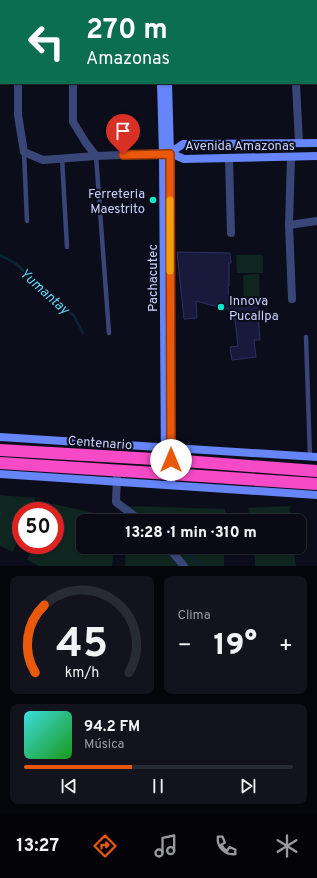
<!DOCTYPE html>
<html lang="es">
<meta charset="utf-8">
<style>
:root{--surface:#090a14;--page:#12131d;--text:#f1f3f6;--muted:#999aa0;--line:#292b34;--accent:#ea580c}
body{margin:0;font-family:Overpass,sans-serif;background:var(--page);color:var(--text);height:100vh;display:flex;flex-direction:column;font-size:15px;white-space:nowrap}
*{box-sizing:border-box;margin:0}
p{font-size:13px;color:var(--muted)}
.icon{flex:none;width:22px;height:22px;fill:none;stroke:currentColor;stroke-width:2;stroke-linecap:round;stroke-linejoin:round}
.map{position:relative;height:566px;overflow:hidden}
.side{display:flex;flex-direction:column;gap:10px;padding:10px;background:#05060b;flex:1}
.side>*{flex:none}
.guide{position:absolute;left:0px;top:0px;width:317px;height:84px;box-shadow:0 1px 3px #0004,0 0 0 1px var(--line);background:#0b6e4f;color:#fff;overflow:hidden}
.speed{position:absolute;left:12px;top:502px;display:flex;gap:8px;font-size:20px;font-weight:700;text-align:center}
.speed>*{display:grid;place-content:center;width:52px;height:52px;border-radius:50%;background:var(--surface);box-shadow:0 1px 3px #0004,0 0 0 1px var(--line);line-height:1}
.speed .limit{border:6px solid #d22;background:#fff;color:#111}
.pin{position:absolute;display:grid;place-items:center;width:34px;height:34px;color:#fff;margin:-41px -17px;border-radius:50% 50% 50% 0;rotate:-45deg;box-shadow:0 0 4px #0007}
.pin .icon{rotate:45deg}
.me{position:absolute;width:44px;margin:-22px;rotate:0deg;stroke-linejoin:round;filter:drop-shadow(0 0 3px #0008)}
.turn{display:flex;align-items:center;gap:14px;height:84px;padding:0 20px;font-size:18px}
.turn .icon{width:52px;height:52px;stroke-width:2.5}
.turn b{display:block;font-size:28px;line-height:34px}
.big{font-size:30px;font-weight:800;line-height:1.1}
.side .widget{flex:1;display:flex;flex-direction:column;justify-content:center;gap:6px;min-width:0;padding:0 14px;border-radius:8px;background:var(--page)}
.side .dial{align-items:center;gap:0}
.dial svg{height:104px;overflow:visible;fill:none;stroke:var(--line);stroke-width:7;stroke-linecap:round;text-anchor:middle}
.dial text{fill:var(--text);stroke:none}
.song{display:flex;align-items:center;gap:12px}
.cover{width:48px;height:48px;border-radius:6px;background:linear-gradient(135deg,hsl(180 70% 55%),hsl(120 70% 35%))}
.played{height:4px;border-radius:2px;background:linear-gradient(90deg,var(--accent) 40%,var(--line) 40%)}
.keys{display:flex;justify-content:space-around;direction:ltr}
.heat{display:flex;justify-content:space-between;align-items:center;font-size:22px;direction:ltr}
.side .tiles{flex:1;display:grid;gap:10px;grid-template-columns:1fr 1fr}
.widget:last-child{grid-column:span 2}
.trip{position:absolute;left:76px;top:514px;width:230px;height:40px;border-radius:8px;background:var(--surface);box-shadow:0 1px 3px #0004,0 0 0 1px var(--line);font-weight:800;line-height:40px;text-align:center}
.dock{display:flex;height:64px;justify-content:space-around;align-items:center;background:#040408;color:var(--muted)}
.dock .icon{width:28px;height:28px}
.dock .selected{color:var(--accent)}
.dock b{font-size:18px;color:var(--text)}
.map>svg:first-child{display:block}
.green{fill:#0f251f}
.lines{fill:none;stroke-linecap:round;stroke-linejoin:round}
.stream{stroke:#0a2536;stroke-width:2.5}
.building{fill:#191a3b;stroke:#2c2f66}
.lane{stroke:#394678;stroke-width:4.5}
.street{stroke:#394678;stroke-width:8}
.secondary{stroke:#6585f8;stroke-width:8}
.highway{stroke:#f74ac7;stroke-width:12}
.route-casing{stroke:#983908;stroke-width:10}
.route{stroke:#ea580c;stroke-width:7}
.slow{stroke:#f59e0b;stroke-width:7}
.poi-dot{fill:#0be7c6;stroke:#0c0d1b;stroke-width:1.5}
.labels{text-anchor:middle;stroke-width:4;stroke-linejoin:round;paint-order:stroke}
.street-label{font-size:13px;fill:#c9d0fc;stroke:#0c0d1b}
.poi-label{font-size:13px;fill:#c9d0fc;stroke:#0c0d1b;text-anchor:end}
.water-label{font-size:14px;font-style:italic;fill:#5cd6f7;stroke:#0c0d1b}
</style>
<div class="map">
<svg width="317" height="566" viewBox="0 0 317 566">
<rect width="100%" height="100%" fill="#0c0d1b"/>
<g class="green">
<path d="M236 255H263V273H237Z"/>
<path d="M259 274 260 303H244L243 275Z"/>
<path d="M0 495 36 498 30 511H21V533L13 552 0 546Z"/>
<path d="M53 504 117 518V521H83V547H114L112 566H39L27 560 34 545H55V511H49Z"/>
<path d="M126 506 225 509V521H126Z"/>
<path d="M290 506 289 521H250L248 508Z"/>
<path d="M126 547H224V566H125Z"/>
<path d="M254 547H293L296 566H255Z"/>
</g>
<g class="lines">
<g class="stream">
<path d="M0 255 15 263 74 316 83 333"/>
<path d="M183 547 200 566"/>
</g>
</g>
<path class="building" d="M177 252 230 253 231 263H229V286H228L229 306 257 303 260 340H254L256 357 232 360 230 347 238 346 234 311 196 301 197 318 184 319Z"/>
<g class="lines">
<g class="lane">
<path d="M24 152 27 221"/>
<path d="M96 156 109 333"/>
<path d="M62 158 67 247"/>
<path d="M306 337 310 457"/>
</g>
<g class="street">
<path d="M17 0V1"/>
<path d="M76 1V0"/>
<path d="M300 1 301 0"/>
<path d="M315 1 316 0"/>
<path d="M18 83V115L24 152 43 160 96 156 170 153"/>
<path d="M73 83V122L86 143 96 156"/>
<path d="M296 83 299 143"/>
<path d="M291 157 289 225 292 299"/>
<path d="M229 159 231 233"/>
<path d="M289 225 317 221"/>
<path d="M117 475 116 502 141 521"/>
<path d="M168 547 184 566"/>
</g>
<g class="secondary">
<path d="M159 0V1"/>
<path d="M165 0V1"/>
<path d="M307 0V1"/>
<path d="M316 18 317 20"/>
<path d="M161 83 163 154 165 473"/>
<path d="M168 83 170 153 171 485"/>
<path d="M170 153 183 144 317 143"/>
<path d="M170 153 184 159 317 156"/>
<path d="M0 437 317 457"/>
<path d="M0 474 317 495"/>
</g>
<g class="highway">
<path d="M0 450 171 460 317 471"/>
<path d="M0 463 171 474 317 484"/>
</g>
</g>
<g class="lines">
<defs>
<path id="route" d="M123 155 170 154 171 460"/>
</defs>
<use href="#route" class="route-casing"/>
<use href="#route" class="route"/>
<path class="slow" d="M170 200V271"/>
</g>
<g class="poi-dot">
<circle cx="153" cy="200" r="4"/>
<circle cx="221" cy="307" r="4"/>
</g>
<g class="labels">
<g class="street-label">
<text x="240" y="150">Avenida Amazonas</text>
<text transform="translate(152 278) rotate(-90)" y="5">Pachacutec</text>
<text transform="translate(100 442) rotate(4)" y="5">Centenario</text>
</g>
<g class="poi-label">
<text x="145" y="198">Ferreteria<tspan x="145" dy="15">Maestrito</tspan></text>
<text x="229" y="305" text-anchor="start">Innova<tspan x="229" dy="15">Pucallpa</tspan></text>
</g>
<g class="water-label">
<text transform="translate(45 291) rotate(42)" y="5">Yumantay</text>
</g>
</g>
</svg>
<div class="speed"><div class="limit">50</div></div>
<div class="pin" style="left:123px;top:155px;background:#d93025"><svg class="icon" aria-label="arrive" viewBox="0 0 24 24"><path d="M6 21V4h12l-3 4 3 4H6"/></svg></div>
<svg class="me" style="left:171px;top:460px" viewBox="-20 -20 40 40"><circle r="19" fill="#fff"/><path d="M0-13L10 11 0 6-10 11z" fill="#ea580c"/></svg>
<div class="trip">13:28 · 1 min · 310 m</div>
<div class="guide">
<div class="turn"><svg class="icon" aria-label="left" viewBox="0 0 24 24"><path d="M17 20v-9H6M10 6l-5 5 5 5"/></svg><div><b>270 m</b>Amazonas</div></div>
</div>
</div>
<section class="side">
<div class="tiles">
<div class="widget dial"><svg viewBox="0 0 100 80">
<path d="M14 69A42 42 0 1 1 86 69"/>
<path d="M14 69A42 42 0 0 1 21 17" stroke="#ea580c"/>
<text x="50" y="56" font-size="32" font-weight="700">45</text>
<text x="50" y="72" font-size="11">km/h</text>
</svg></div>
<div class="widget"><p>Clima</p>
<div class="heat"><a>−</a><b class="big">19°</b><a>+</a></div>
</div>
<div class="widget">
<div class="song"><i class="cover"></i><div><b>94.2 FM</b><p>Música</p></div></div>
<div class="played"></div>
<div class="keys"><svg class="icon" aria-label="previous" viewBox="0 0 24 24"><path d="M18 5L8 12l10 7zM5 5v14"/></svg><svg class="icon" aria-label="pause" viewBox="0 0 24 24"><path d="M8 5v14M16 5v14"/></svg><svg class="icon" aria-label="next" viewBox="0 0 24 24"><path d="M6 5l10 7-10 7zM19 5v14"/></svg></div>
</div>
</div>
</section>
<nav class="dock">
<b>13:27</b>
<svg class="icon selected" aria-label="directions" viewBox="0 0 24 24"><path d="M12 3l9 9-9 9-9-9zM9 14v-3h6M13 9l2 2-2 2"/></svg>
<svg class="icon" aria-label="music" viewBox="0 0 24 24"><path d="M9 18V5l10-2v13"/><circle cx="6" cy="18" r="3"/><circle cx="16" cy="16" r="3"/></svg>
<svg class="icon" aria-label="phone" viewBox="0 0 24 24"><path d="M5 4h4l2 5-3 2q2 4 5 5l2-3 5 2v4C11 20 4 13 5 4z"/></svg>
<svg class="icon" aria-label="climate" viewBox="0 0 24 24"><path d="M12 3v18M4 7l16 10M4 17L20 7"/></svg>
</nav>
